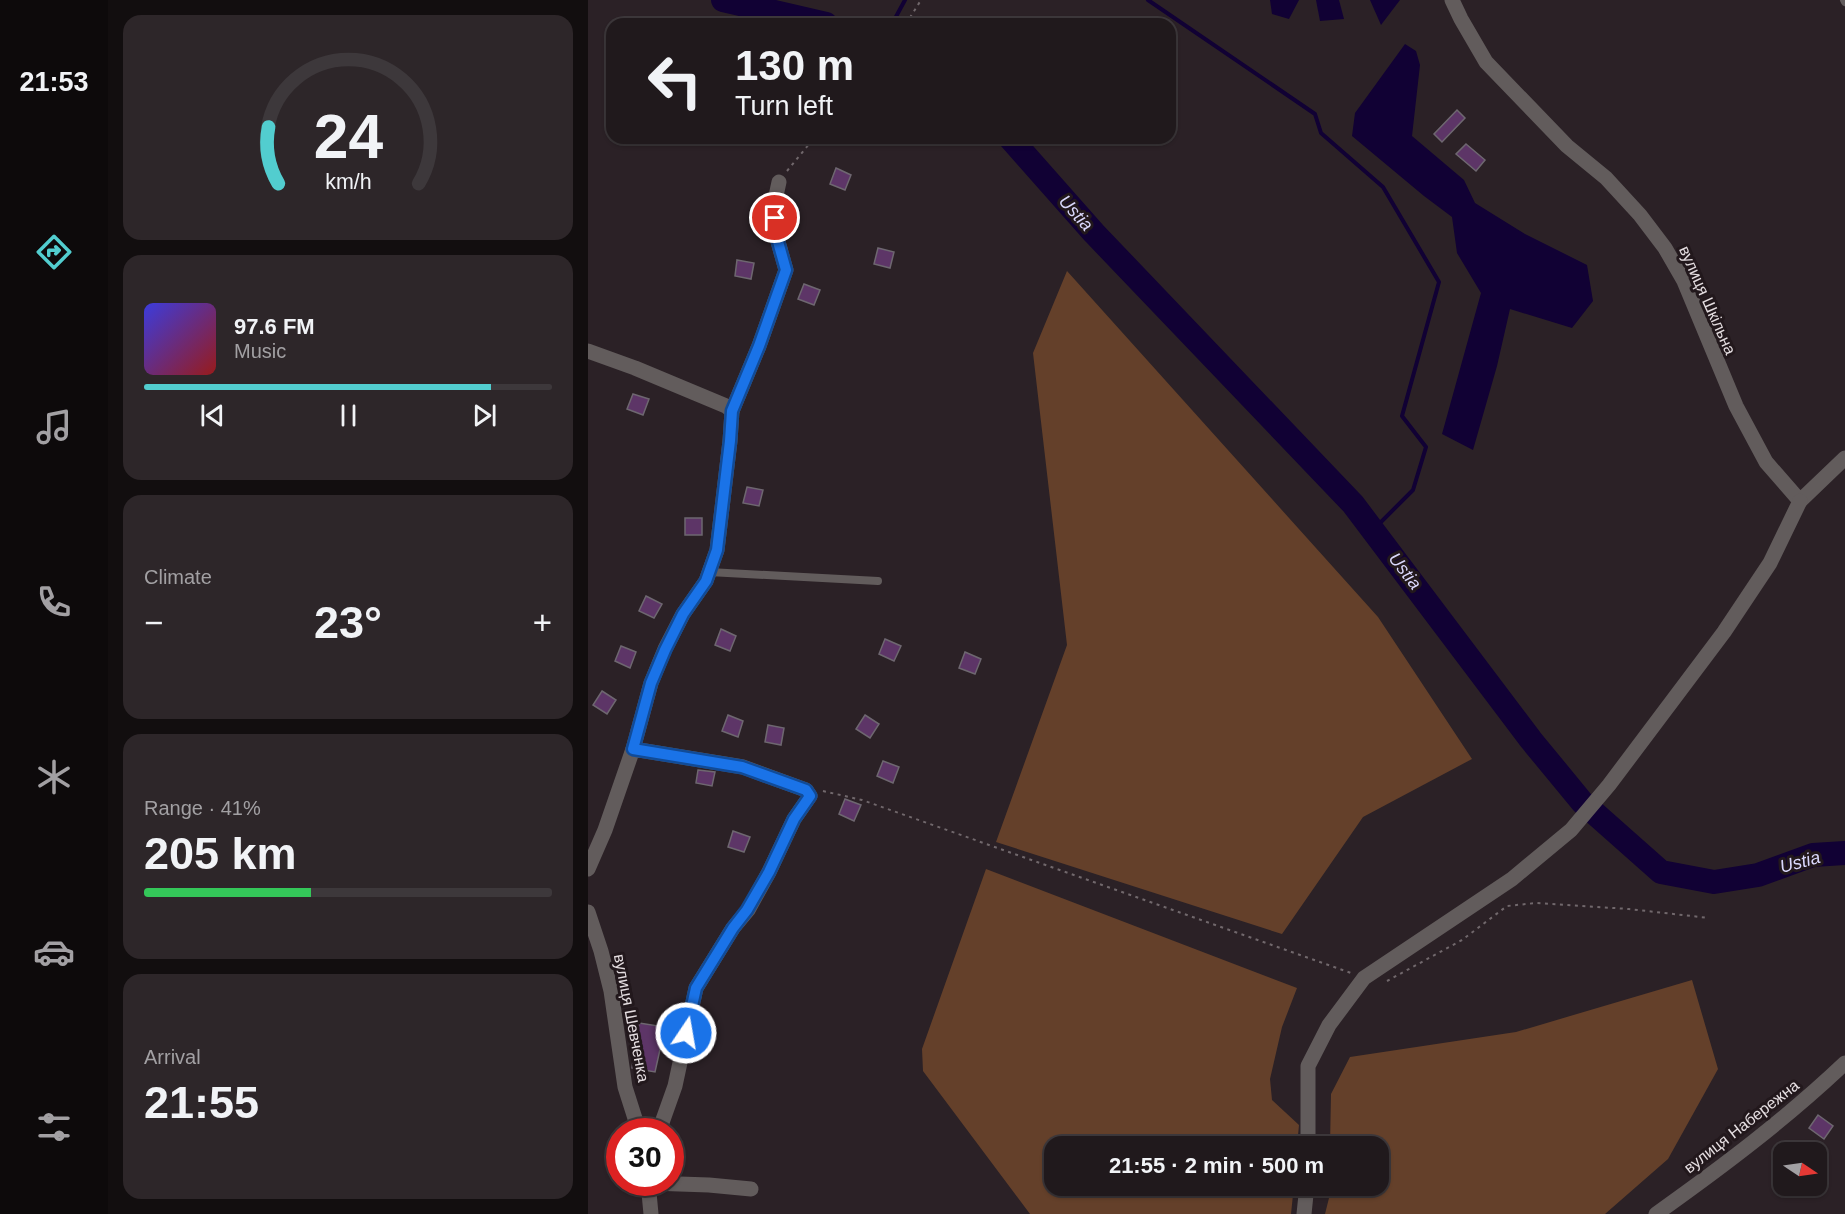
<!DOCTYPE html>
<meta charset="utf-8">
<style>
:root{--surface:#20191c;--page:#2d2629;--text:#f1f3f6;--muted:#a2a0a3;--line:#3d383b;--accent:#52cdcf}
body{margin:0;font-family:Helvetica,sans-serif;background:var(--page);color:var(--text);height:100vh;display:flex;flex-direction:column;font-size:22px;white-space:nowrap}
*{box-sizing:border-box;margin:0}
p{font-size:20px;color:var(--muted)}
.icon{flex:none;width:33px;height:33px;fill:none;stroke:currentColor;stroke-width:2;stroke-linecap:round;stroke-linejoin:round}
.map{position:relative;flex:1;overflow:hidden}
.sheet{display:flex;flex-direction:column;gap:15px;padding:15px;background:#120e0f;width:480px}
.sheet>*{flex:none}
.guide{position:absolute;left:18px;top:18px;width:570px;height:126px;border-radius:18px;box-shadow:0 2px 4px #0004,0 0 0 2px var(--line);background:#20191c;color:var(--text);overflow:hidden}
.needle{width:39px;rotate:103deg}
.fabs{position:absolute;left:1185px;top:1142px;display:grid;gap:12px}
.fabs a{display:grid;place-items:center;width:54px;height:54px;border-radius:12px;background:var(--surface);box-shadow:0 2px 4px #0004,0 0 0 2px var(--line);font-size:30px}
.speed{position:absolute;left:18px;top:1118px;display:flex;gap:12px;font-size:30px;font-weight:700;text-align:center}
.speed>*{display:grid;place-content:center;width:78px;height:78px;border-radius:50%;background:var(--surface);box-shadow:0 2px 4px #0004,0 0 0 2px var(--line);line-height:1}
.speed .limit{border:9px solid #d22;background:#fff;color:#111}
.pin{position:absolute;display:grid;place-items:center;width:51px;height:51px;color:#fff;margin:-26px;border:3px solid #fff;border-radius:50%;box-shadow:0 2px 6px #0007}
.me{position:absolute;width:66px;margin:-33px;rotate:12deg;stroke-linejoin:round;filter:drop-shadow(0 0 4px #0008)}
.turn{display:flex;align-items:center;gap:21px;height:126px;padding:0 30px;font-size:27px}
.turn .icon{width:78px;height:78px;stroke-width:2.5}
.turn b{display:block;font-size:42px;line-height:51px}
.big{font-size:45px;font-weight:600;line-height:1.1}
.sheet .tile{flex:1;display:flex;flex-direction:column;justify-content:center;gap:9px;min-width:0;padding:0 21px;border-radius:18px;background:var(--page)}
.sheet .dial{align-items:center;gap:0}
.dial svg{height:156px;overflow:visible;fill:none;stroke:var(--line);stroke-width:7;stroke-linecap:round;text-anchor:middle}
.dial text{fill:var(--text);stroke:none}
.song{display:flex;align-items:center;gap:18px}
.cover{width:72px;height:72px;border-radius:9px;background:linear-gradient(135deg,hsl(240 70% 55%),hsl(0 70% 35%))}
.played{height:6px;border-radius:3px;background:linear-gradient(90deg,var(--accent) 85%,var(--line) 85%)}
.keys{display:flex;justify-content:space-around;direction:ltr}
.heat{display:flex;justify-content:space-between;align-items:center;font-size:33px;direction:ltr}
.charge{height:9px;border-radius:4px;background:linear-gradient(90deg,#34c759 41%,var(--line) 0)}
.trip{position:absolute;left:456px;top:1136px;width:345px;height:60px;border-radius:18px;background:var(--surface);box-shadow:0 2px 4px #0004,0 0 0 2px var(--line);font-weight:600;line-height:60px;text-align:center}
main{display:flex;flex:1;min-height:0}
.tabs{display:flex;flex-direction:column;width:108px;justify-content:space-around;align-items:center;background:#0d0a0b;color:var(--muted)}
.tabs .icon{width:42px;height:42px}
.tabs .selected{color:var(--accent)}
.tabs b{font-size:27px;color:var(--text)}
.map>svg:first-child{display:block}
.green{fill:#64402a}
.water{fill:#110134}
.lines{fill:none;stroke-linecap:round;stroke-linejoin:round}
.stream{stroke:#110134;stroke-width:4}
.river{stroke:#110134;stroke-width:24}
.building{fill:#5d3567;stroke:#6e6770;stroke-width:1.5}
.path{stroke:#71686c;stroke-width:2;stroke-dasharray:3 4.5;stroke-linecap:butt}
.lane{stroke:#625c5c;stroke-width:8}
.street{stroke:#625c5c;stroke-width:15}
.route-casing{stroke:#114b97;stroke-width:15}
.route{stroke:#1a73e8;stroke-width:10}
.labels{text-anchor:middle;stroke-width:6;stroke-linejoin:round;paint-order:stroke}
.street-label{font-size:16px;fill:#e5dee1;stroke:#22181c}
.water-label{font-size:18px;font-style:italic;fill:#dad8fc;stroke:#22181c}
</style>
<main>
<nav class="tabs">
<b>21:53</b>
<svg class="icon selected" aria-label="directions" viewBox="0 0 24 24"><path d="M12 3l9 9-9 9-9-9zM9 14v-3h6M13 9l2 2-2 2"/></svg>
<svg class="icon" aria-label="music" viewBox="0 0 24 24"><path d="M9 18V5l10-2v13"/><circle cx="6" cy="18" r="3"/><circle cx="16" cy="16" r="3"/></svg>
<svg class="icon" aria-label="phone" viewBox="0 0 24 24"><path d="M5 4h4l2 5-3 2q2 4 5 5l2-3 5 2v4C11 20 4 13 5 4z"/></svg>
<svg class="icon" aria-label="climate" viewBox="0 0 24 24"><path d="M12 3v18M4 7l16 10M4 17L20 7"/></svg>
<svg class="icon" aria-label="car" viewBox="0 0 24 24"><path d="M5 17H2v-5l4-1 3-4h7l3 4 3 1v5h-3M9 17h6M6 11h13"/><circle cx="7" cy="17" r="2"/><circle cx="17" cy="17" r="2"/></svg>
<svg class="icon" aria-label="filters" viewBox="0 0 24 24"><path d="M4 7h16M4 17h16"/><circle cx="9" cy="7" r="2"/><circle cx="15" cy="17" r="2"/></svg>
</nav>
<section class="sheet">
<div class="tile dial"><svg viewBox="0 0 100 80">
<path d="M14 69A42 42 0 1 1 86 69"/>
<path d="M14 69A42 42 0 0 1 9 40" stroke="#52cdcf"/>
<text x="50" y="56" font-size="32" font-weight="700">24</text>
<text x="50" y="72" font-size="11">km/h</text>
</svg></div>
<div class="tile">
<div class="song"><i class="cover"></i><div><b>97.6 FM</b><p>Music</p></div></div>
<div class="played"></div>
<div class="keys"><svg class="icon" aria-label="previous" viewBox="0 0 24 24"><path d="M18 5L8 12l10 7zM5 5v14"/></svg><svg class="icon" aria-label="pause" viewBox="0 0 24 24"><path d="M8 5v14M16 5v14"/></svg><svg class="icon" aria-label="next" viewBox="0 0 24 24"><path d="M6 5l10 7-10 7zM19 5v14"/></svg></div>
</div>
<div class="tile"><p>Climate</p>
<div class="heat"><a>−</a><b class="big">23°</b><a>+</a></div>
</div>
<div class="tile"><p>Range · 41%</p><b class="big">205 km</b><div class="charge"></div></div>
<div class="tile"><p>Arrival</p><b class="big">21:55</b></div>
</section>
<div class="map">
<svg width="1257" height="1214" viewBox="0 0 1257 1214">
<rect width="100%" height="100%" fill="#2b2126"/>
<g class="green">
<path d="M479 271 790 617 884 759 775 817 694 934 408 842 479 645 445 353Z"/>
<path d="M398 869 709 988 694 1027 682 1079 684 1100 711 1125 709 1146H466V1185H706L703 1214H442L335 1071 334 1049Z"/>
<path d="M1104 980 1130 1069 1080 1159 1017 1214H737L741 1198V1185H790V1146H742L743 1094 762 1057 928 1032Z"/>
</g>
<g class="water">
<path d="M682 0H711L701 19 684 14Z"/>
<path d="M728 0H751L756 19 732 21Z"/>
<path d="M782 0H812L793 25Z"/>
<path d="M817 44 828 51 832 65 824 136 876 180 887 203 937 234 999 265 1005 301 984 328 922 309 909 366 885 450 854 434 893 293 869 253 864 217 836 196 764 136 767 113Z"/>
</g>
<g class="lines">
<g class="stream">
<path d="M560 0 727 114 733 133 795 187 851 282 814 416 838 447 825 490 785 530"/>
<path d="M304 24 317 0"/>
</g>
<g class="river">
<path d="M135 0 238 24"/>
<path d="M422 138 506 233 765 504 943 740 994 802 1073 872 1126 882 1170 875 1225 855 1257 853"/>
</g>
</g>
<g class="building">
<path d="M869 110 877 118 854 142 846 134Z"/>
<path d="M878 144 897 160 888 171 868 154Z"/>
<path d="M248 168 263 175 257 190 242 184Z"/>
<path d="M290 248 306 252 302 268 286 264Z"/>
<path d="M149 260 166 263 163 279 147 276Z"/>
<path d="M216 284 232 290 226 305 210 299Z"/>
<path d="M45 394 61 399 55 415 39 409Z"/>
<path d="M159 487 175 490 171 506 155 503Z"/>
<rect x="97" y="518" width="17" height="17"/>
<path d="M58 596 74 604 66 618 51 611Z"/>
<path d="M133 629 148 636 142 651 127 645Z"/>
<path d="M297 639 313 646 306 661 291 654Z"/>
<path d="M33 646 48 652 42 668 27 661Z"/>
<path d="M377 652 393 659 387 674 371 668Z"/>
<path d="M14 691 28 700 19 714 5 705Z"/>
<path d="M140 715 155 721 150 737 134 731Z"/>
<path d="M277 715 291 724 282 738 268 729Z"/>
<path d="M180 725 196 728 193 745 177 742Z"/>
<path d="M295 761 311 767 305 783 289 776Z"/>
<path d="M110 770 127 772 124 786 108 783Z"/>
<path d="M257 799 273 805 266 821 251 814Z"/>
<path d="M145 831 162 837 156 852 140 847Z"/>
<path d="M51 1023 77 1027 67 1072 44 1068Z"/>
<path d="M1230 1115 1245 1126 1236 1139 1221 1128Z"/>
</g>
<g class="lines">
<g class="path">
<path d="M318 24 333 0"/>
<path d="M199 171 226 138"/>
<path d="M235 791 274 800 763 973"/>
<path d="M799 981 874 940 919 906 948 903 1041 909 1121 918"/>
</g>
<g class="lane">
<path d="M1256 0 1257 2"/>
<path d="M121 572 290 581"/>
</g>
<g class="street">
<path d="M864 0 873 19 898 62 979 146 1018 178 1052 215 1077 248 1096 281 1148 406 1178 462 1212 501 1257 458"/>
<path d="M0 351 47 368 138 406 144 411 142 441 129 550 118 581 95 614 77 649 63 683 45 749"/>
<path d="M144 411 171 346 198 270 187 231 186 205 191 182"/>
<path d="M0 869 17 830 45 749 155 767 218 790 222 796 206 819 181 872 160 910 145 928 108 988 87 1086 71 1131"/>
<path d="M0 912 13 951 23 991 37 1087 51 1131"/>
<path d="M720 1146V1066L741 1025 776 978 924 879 983 830 1021 785 1136 632 1182 563 1212 501"/>
<path d="M60 1182 63 1214"/>
<path d="M62 1183 121 1185 163 1189"/>
<path d="M716 1214 719 1185"/>
<path d="M1068 1214C1134 1167 1198 1119 1257 1063"/>
</g>
</g>
<g class="lines">
<defs>
<path id="route" d="M98 1033 108 988 145 928 159 910 181 872 206 819 222 796 218 790 154 767 45 749 63 683 77 650 95 614 118 581 129 550 142 441 144 411 171 346 198 270 187 231V218"/>
</defs>
<use href="#route" class="route-casing"/>
<use href="#route" class="route"/>
</g>
<g class="labels">
<g class="street-label">
<text transform="translate(1120 300) rotate(66)" y="6">вулиця Шкільна</text>
<text transform="translate(44 1018) rotate(79)" y="6">вулиця Шевченка</text>
<text transform="translate(1153 1126) rotate(-38)" y="6">вулиця Набережна</text>
</g>
<g class="water-label">
<text transform="translate(488 213) rotate(48)" y="6">Ustia</text>
<text transform="translate(817 571) rotate(52)" y="6">Ustia</text>
<text transform="translate(1212 862) rotate(-15)" y="6">Ustia</text>
</g>
</g>
</svg>
<div class="fabs">
<a><svg class="needle" viewBox="-14 -14 28 28"><path d="M0-13l5 13h-10z" fill="#e53935"/><path d="M0 13l5-13h-10z" fill="#a2a0a3"/></svg></a>
</div>
<div class="speed"><div class="limit">30</div></div>
<div class="pin" style="left:187px;top:218px;background:#d93025"><svg class="icon" aria-label="arrive" viewBox="0 0 24 24"><path d="M6 21V4h12l-3 4 3 4H6"/></svg></div>
<svg class="me" style="left:98px;top:1033px" viewBox="-20 -20 40 40"><circle r="17" fill="#1a73e8" stroke="#fff" stroke-width="3"/><path d="M0-11L8 9 0 5-8 9z" fill="#fff"/></svg>
<div class="trip">21:55 · 2 min · 500 m</div>
<div class="guide">
<div class="turn"><svg class="icon" aria-label="left" viewBox="0 0 24 24"><path d="M17 20v-9H6M10 6l-5 5 5 5"/></svg><div><b>130 m</b>Turn left</div></div>
</div>
</div>
</main>
